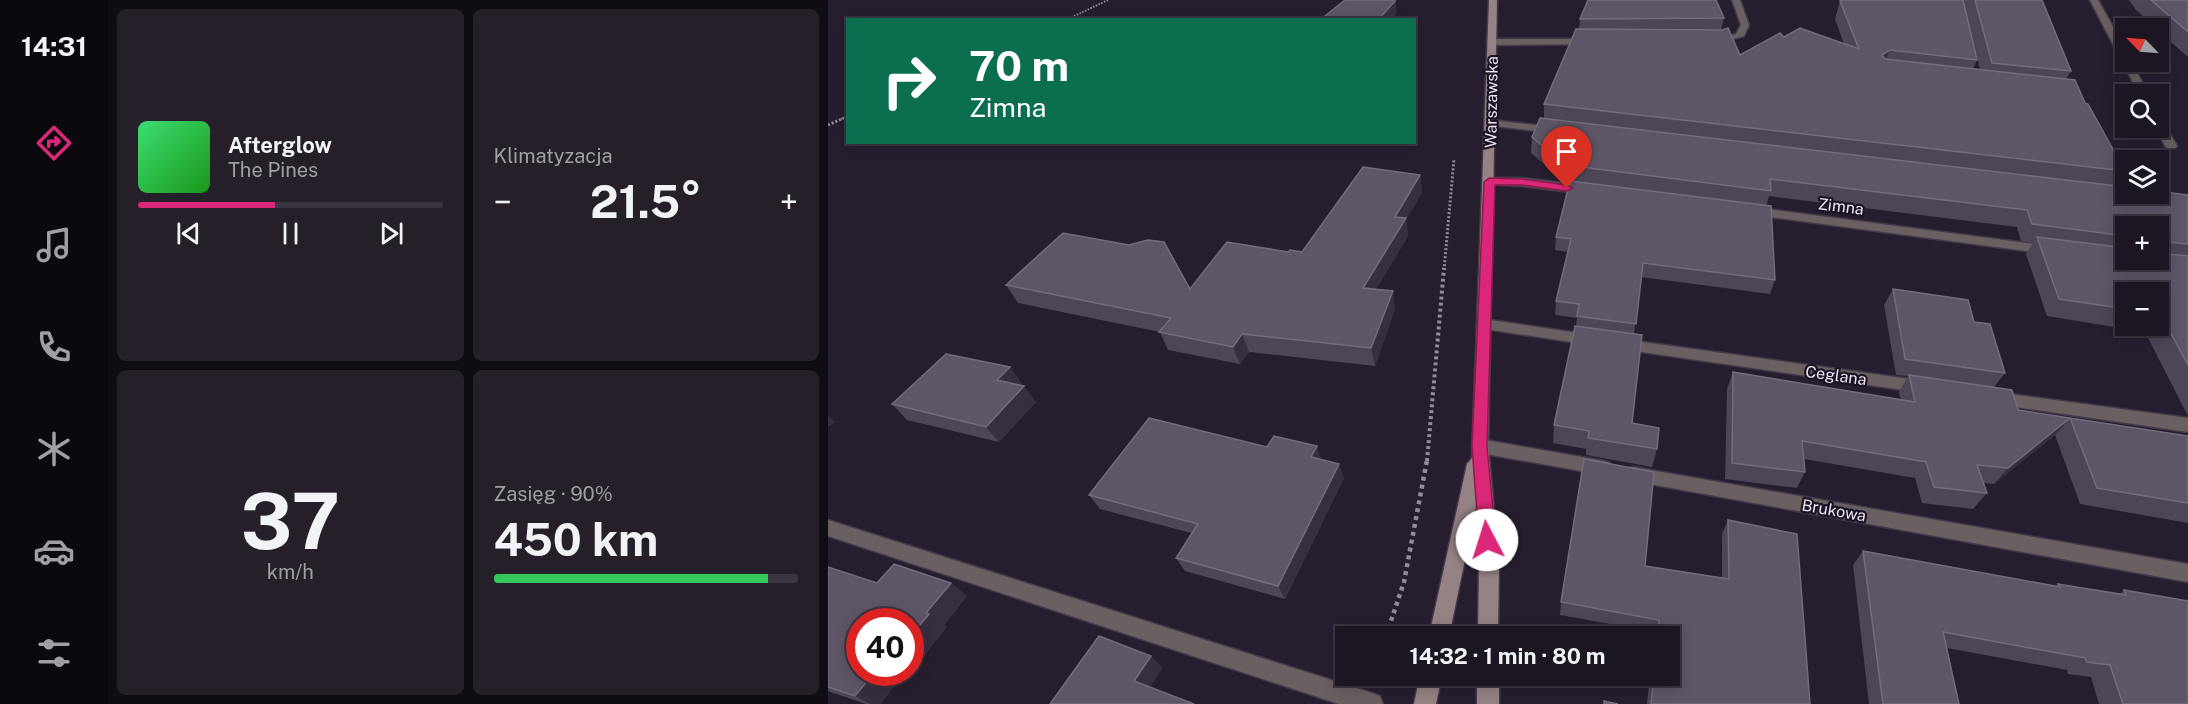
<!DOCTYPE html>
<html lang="pl">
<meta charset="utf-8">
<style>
:root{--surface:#1c1622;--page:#251f2a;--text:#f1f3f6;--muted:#a09fa5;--line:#3a3540;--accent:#db2777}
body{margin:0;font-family:"Public Sans",sans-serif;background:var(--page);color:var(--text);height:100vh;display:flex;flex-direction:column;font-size:22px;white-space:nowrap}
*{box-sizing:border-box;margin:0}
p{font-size:20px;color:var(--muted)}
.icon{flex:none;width:33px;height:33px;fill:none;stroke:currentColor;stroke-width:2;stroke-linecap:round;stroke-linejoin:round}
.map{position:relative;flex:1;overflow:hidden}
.side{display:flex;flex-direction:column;gap:9px;padding:9px;background:#0f0c13;width:720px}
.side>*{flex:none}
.top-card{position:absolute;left:18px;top:18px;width:570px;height:126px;border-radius:0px;box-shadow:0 3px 15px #0003,0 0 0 2px var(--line);background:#0b6e4f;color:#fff;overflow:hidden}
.needle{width:39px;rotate:295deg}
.controls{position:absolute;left:1287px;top:18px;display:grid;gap:12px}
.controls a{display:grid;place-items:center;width:54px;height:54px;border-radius:0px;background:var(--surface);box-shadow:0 3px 15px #0003,0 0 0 2px var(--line);font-size:30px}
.speed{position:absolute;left:18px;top:608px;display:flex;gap:12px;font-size:30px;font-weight:700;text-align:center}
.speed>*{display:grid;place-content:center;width:78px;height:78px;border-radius:50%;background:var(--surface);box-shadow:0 3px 15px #0003,0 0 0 2px var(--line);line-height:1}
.speed .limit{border:9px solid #d22;background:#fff;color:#111}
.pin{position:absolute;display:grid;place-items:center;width:51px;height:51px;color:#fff;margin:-62px -26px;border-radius:50% 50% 50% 0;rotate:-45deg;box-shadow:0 0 6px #0007}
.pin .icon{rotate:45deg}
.me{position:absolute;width:66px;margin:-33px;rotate:355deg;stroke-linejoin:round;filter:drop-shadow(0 0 4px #0008)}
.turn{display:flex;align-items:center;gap:21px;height:126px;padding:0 24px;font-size:27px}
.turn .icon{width:78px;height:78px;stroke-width:2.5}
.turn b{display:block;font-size:42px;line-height:51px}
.big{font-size:45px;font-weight:700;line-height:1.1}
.side .card{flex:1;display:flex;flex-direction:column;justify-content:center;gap:9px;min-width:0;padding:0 21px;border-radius:9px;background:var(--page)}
.side .dial{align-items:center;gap:0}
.dial b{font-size:78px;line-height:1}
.song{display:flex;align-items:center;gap:18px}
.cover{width:72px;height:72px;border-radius:9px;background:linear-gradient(135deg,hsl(140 70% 55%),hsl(120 70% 35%))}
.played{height:6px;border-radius:3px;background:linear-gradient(90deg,var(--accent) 45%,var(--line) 45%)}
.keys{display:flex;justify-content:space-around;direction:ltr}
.heat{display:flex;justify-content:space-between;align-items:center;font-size:33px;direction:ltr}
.charge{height:9px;border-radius:4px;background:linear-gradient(90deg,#34c759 90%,var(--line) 0)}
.side .tiles{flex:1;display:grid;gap:9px;grid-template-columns:repeat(2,1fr)}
.trip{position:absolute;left:507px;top:626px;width:345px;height:60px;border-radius:0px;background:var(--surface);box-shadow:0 3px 15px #0003,0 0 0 2px var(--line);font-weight:700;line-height:60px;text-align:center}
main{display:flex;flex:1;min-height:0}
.tabs{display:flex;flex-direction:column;width:108px;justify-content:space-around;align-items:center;background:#0b090e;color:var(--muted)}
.tabs .icon{width:42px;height:42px}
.tabs .on{color:var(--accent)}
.tabs b{font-size:27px;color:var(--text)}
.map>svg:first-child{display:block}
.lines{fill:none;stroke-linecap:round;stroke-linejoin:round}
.lane-casing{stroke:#413a49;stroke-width:3}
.street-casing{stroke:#413a49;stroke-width:3}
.secondary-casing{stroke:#413a49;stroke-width:3}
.path-far3{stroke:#918b98;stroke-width:2;stroke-dasharray:1.5 1.5;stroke-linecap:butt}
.path-far2{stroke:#918b98;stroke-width:3;stroke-dasharray:2 2;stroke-linecap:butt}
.path-far1{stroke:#918b98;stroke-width:4;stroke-dasharray:3 3;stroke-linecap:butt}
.path{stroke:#918b98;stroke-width:4.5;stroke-dasharray:4 4;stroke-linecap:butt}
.lane{fill:#6a5f61;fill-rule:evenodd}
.street{fill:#6a5f61;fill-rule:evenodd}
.secondary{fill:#948284;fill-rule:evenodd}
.wall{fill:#4e4556;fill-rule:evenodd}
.shaded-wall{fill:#372e3f}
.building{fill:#5e5667;stroke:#746c7c;stroke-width:1.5}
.route{fill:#db2777;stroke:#8e194d;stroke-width:1.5}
.labels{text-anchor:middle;stroke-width:4.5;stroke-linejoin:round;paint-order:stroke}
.street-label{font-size:16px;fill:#e9e4ef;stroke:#1c1424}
</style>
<main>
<nav class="tabs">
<b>14:31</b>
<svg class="icon on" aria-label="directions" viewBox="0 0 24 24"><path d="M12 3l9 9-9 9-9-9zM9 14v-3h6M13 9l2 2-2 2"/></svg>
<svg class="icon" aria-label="music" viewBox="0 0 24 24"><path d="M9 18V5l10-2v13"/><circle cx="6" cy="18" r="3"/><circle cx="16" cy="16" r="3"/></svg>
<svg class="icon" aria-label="phone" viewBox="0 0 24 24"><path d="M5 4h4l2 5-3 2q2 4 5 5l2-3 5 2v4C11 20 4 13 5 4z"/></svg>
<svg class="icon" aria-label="climate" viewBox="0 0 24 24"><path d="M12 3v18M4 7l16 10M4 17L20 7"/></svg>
<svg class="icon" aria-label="car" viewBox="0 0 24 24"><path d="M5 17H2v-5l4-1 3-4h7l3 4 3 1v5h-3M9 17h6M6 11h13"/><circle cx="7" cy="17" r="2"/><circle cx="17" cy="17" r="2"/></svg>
<svg class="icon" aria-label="filters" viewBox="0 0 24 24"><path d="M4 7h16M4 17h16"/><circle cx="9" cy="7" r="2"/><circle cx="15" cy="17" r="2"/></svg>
</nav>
<section class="side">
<div class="tiles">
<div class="card">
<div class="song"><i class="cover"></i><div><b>Afterglow</b><p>The Pines</p></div></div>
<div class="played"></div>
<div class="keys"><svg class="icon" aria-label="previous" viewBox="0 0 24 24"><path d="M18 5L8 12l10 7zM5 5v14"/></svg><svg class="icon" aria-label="pause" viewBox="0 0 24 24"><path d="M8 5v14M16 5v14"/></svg><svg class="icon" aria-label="next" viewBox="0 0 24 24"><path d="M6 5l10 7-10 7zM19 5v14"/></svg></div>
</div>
<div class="card"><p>Klimatyzacja</p>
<div class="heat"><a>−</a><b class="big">21.5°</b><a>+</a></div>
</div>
<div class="card dial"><b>37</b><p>km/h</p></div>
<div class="card"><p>Zasięg · 90%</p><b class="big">450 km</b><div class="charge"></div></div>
</div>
</section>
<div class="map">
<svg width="1360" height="704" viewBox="0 0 1360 704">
<rect width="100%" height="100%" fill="#261e2e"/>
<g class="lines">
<defs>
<g id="lane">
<path d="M1262 0H1270L1298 50V62H1303L1321 94H1311Z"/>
<path d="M1330 119 1335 122 1349 146 1347 148H1339L1337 146 1328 128H1330Z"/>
<path d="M662 120 727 127 732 130 727 133 658 125 657 123Z"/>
<path d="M0 520 544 693 552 696 555 704H511L0 536Z"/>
</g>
<g id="street">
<path d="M904 0H912L921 25 916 36 883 45V41L908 34 913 25Z"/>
<path d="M763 39 768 42 766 44 664 45 659 42 664 39Z"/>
<path d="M661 178H694L760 186 766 190 760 194 694 186 657 184V180Z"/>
<path d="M923 207 1221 246 1228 250 1221 254 919 214 917 211Z"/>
<path d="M656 319 763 335 770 340 763 345 651 328 649 324 651 320Z"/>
<path d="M793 339 1096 381 1102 383 1104 387 1102 391 1096 393 793 349 788 348 786 344 788 340Z"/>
<path d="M1167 392 1360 418V432L1167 404 1161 402 1159 398 1161 394Z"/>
<path d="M652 439 776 461 782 463 785 468 782 473 776 475 652 453 646 451 644 446 646 441Z"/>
<path d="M805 467 1360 564V582L805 481 799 479 796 474 799 469Z"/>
</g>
<g id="secondary">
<path d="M661 0H669L660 446 671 563 670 636H650L651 563 648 507 621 636H601L639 464 644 458Z"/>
<path d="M592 675H614L608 704H586Z"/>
<rect x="649" y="675" width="22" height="29"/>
</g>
</defs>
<use href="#lane" class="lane-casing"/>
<use href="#street" class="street-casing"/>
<use href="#secondary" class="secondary-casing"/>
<g class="path-far3">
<path d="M238 20 280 0"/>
<path d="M13 119 20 116"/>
</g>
<g class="path-far2">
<path d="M0 125 16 118"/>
<path d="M616 270 626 159"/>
</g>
<path class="path-far1" d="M599 461 616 268"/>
<path class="path" d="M558 636 576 582 599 460"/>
<use href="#lane" class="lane"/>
<use href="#street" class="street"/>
<use href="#secondary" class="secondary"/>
</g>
<g class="wall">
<path d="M1014 0H1214L1243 71 1238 79 1257 103 1297 171 1286 186 1360 195V416L1317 332 1219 316 1198 254 1205 243 1193 241 1189 227 941 196 938 206 947 280 942 294 813 277 806 334 804 423 829 449 824 467 758 455V449L725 443 726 425 748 326 749 318 727 315 728 301 740 252 727 250 728 237 741 182 736 181 703 153 704 137 716 118V104L751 29 752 19 896 18 893 30 912 55 956 37 1016 44 1007 19 1012 1ZM1146 46 1152 69H1145L1149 60ZM1298 226H1330V260H1298ZM1298 292H1330V326H1298Z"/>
<path d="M1301 0H1360V57L1330 31V28H1328L1308 10Z"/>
<path d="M592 175 594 193 578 219 580 236 548 289 567 309 547 366 421 352 412 364 340 350 332 332 190 303 178 285 362 289 460 252H474Z"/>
<path d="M1065 289 1146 322 1177 373 1166 387 1190 410 1360 436V523L1252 504 1227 435 1166 484 1156 483 1159 493 1145 509 1094 503 1087 478 976 459 977 472 969 488 897 479 899 389 905 372 1073 400 1071 392 1080 376 1068 375 1056 305Z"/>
<path d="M182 367 193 383 192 385 208 402 171 442 79 420 64 404Z"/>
<path d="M439 447 494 460 516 478 457 599 357 571 348 558 363 533 272 509 261 495Z"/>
<path d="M900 520 982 704H819L822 675H842V636H826L827 632 732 615 733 602 817 566 894 578V534Z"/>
<path d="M1035 551 1228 586 1230 584 1292 594 1296 590 1360 704H1271L1263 677 1240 674 1239 670 1119 648 1131 704H1041L1025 565Z"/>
<path d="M0 567 49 583H123L139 596 116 625 119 627 80 675 76 674 52 704H38L0 691ZM82 621V672H32Z"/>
</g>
<g class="shaded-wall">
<path d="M560 0H568V14L563 20H550Z"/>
<path d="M1062 50 1054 69V55Z"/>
<path d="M592 175 594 193 578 219 580 236 538 306 535 288 567 217Z"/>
<path d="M565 291 567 309 547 366 543 348Z"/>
<path d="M414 334 421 352 412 364 405 347Z"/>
<path d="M182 367 193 383 181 395 169 380Z"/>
<path d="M196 386 208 402 171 442 158 427Z"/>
<path d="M0 416 7 422 0 427Z"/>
<path d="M1242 418 1227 435 1166 484 1180 468Z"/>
<path d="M489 446 494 461 483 457Z"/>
<path d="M511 464 516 478 457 599 450 586Z"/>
<path d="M123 583 139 596 116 625 119 627 80 675 75 672H82V637L98 613Z"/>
<path d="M323 656 335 668 318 693 306 681Z"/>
<path d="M47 672H73L76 674 52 704H42L27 696Z"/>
</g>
<g class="building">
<path d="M517 0H562L567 1 550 20H492Z"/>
<path d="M760 0H888L896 18 752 19Z"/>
<path d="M1014 0H1135L1149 60 1062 50 1054 55 1057 59 1247 80 1257 103 1260 104 1297 171 716 104 748 29 894 30 900 28 912 55 952 33 956 37 972 28 1031 49 1012 1Z"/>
<path d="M1147 0H1214L1243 71 1164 63Z"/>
<path d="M1323 0H1360V32Z"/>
<path d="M712 118 1298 187V194H1330V191L1360 195V244L1330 241V226H1298V236L1204 224 1199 210 942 179 943 191 737 165 704 137Z"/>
<path d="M535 167 592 175 567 217 578 218 535 288 565 291 543 348 414 334 405 347 331 332 343 318 178 285 235 233 301 245 320 240 336 242 362 289 399 242 460 252 462 250 474 252Z"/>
<path d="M742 181 943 206 947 280 815 263 808 324 749 316 751 304 728 301 743 239 728 237Z"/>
<path d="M1209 237 1298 248V260H1330V253L1360 256V365L1333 315 1330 314V292H1298V309L1231 299Z"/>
<path d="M1065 289 1140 300 1146 322 1162 324 1177 373 1077 359Z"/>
<path d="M747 326 814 335 804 423 831 428 829 449 760 438 761 431 726 425Z"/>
<path d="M118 354 182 367 169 380 196 386 158 427 64 404Z"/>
<path d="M905 372 1087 402 1081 375 1184 390 1190 410 1360 436V503L1269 488 1242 418 1180 468 1149 465 1159 493 1106 487 1098 462 974 441 977 472 904 463Z"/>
<path d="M321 418 439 447 446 436 489 446 483 457 511 464 450 586 348 558 370 524 261 495Z"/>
<path d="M756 459 826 472 817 566 901 579 900 520 969 534 982 704H823L826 675H842V636H830L831 620 733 602Z"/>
<path d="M1035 551 1232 587 1230 584 1298 595 1296 590 1360 601V704H1295L1282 665 1259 662 1257 658 1115 632 1131 704H1055Z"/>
<path d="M66 564 123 583 98 613 101 614 82 637V621H32V672H47L27 696 0 687V567L49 583Z"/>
<path d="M271 636 323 656 306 681 366 704H222Z"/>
<path d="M776 701 790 704H776Z"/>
</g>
<path class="route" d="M661 178 694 179 739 185 745 188 739 191 694 185H667L659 446 668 540 665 545 659 547 653 545 651 540 644 446 656 182Z"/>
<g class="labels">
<g class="street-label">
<text transform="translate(663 102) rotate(-89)" y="6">Warszawska</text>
<text transform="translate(1013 206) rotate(7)" y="6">Zimna</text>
<text transform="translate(1008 375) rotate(8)" y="6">Ceglana</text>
<text transform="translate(1006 510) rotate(10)" y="6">Brukowa</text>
</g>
</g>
</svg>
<div class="controls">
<a><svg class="needle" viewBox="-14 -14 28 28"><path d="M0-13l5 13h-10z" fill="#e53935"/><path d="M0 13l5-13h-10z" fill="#a09fa5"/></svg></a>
<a><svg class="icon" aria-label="search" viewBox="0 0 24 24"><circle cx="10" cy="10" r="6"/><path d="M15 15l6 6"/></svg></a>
<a><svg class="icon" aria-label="layers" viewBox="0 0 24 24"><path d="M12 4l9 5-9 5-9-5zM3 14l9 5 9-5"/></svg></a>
<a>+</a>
<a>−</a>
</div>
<div class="speed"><div class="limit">40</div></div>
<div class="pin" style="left:739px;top:188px;background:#d93025"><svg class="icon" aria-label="arrive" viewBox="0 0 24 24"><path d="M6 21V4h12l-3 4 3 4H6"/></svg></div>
<svg class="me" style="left:659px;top:540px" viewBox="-20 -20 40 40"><circle r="19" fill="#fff"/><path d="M0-13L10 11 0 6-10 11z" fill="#db2777"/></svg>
<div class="trip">14:32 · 1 min · 80 m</div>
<div class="top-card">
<div class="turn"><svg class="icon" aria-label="right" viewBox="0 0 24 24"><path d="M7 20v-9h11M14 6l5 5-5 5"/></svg><div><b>70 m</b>Zimna</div></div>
</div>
</div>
</main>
